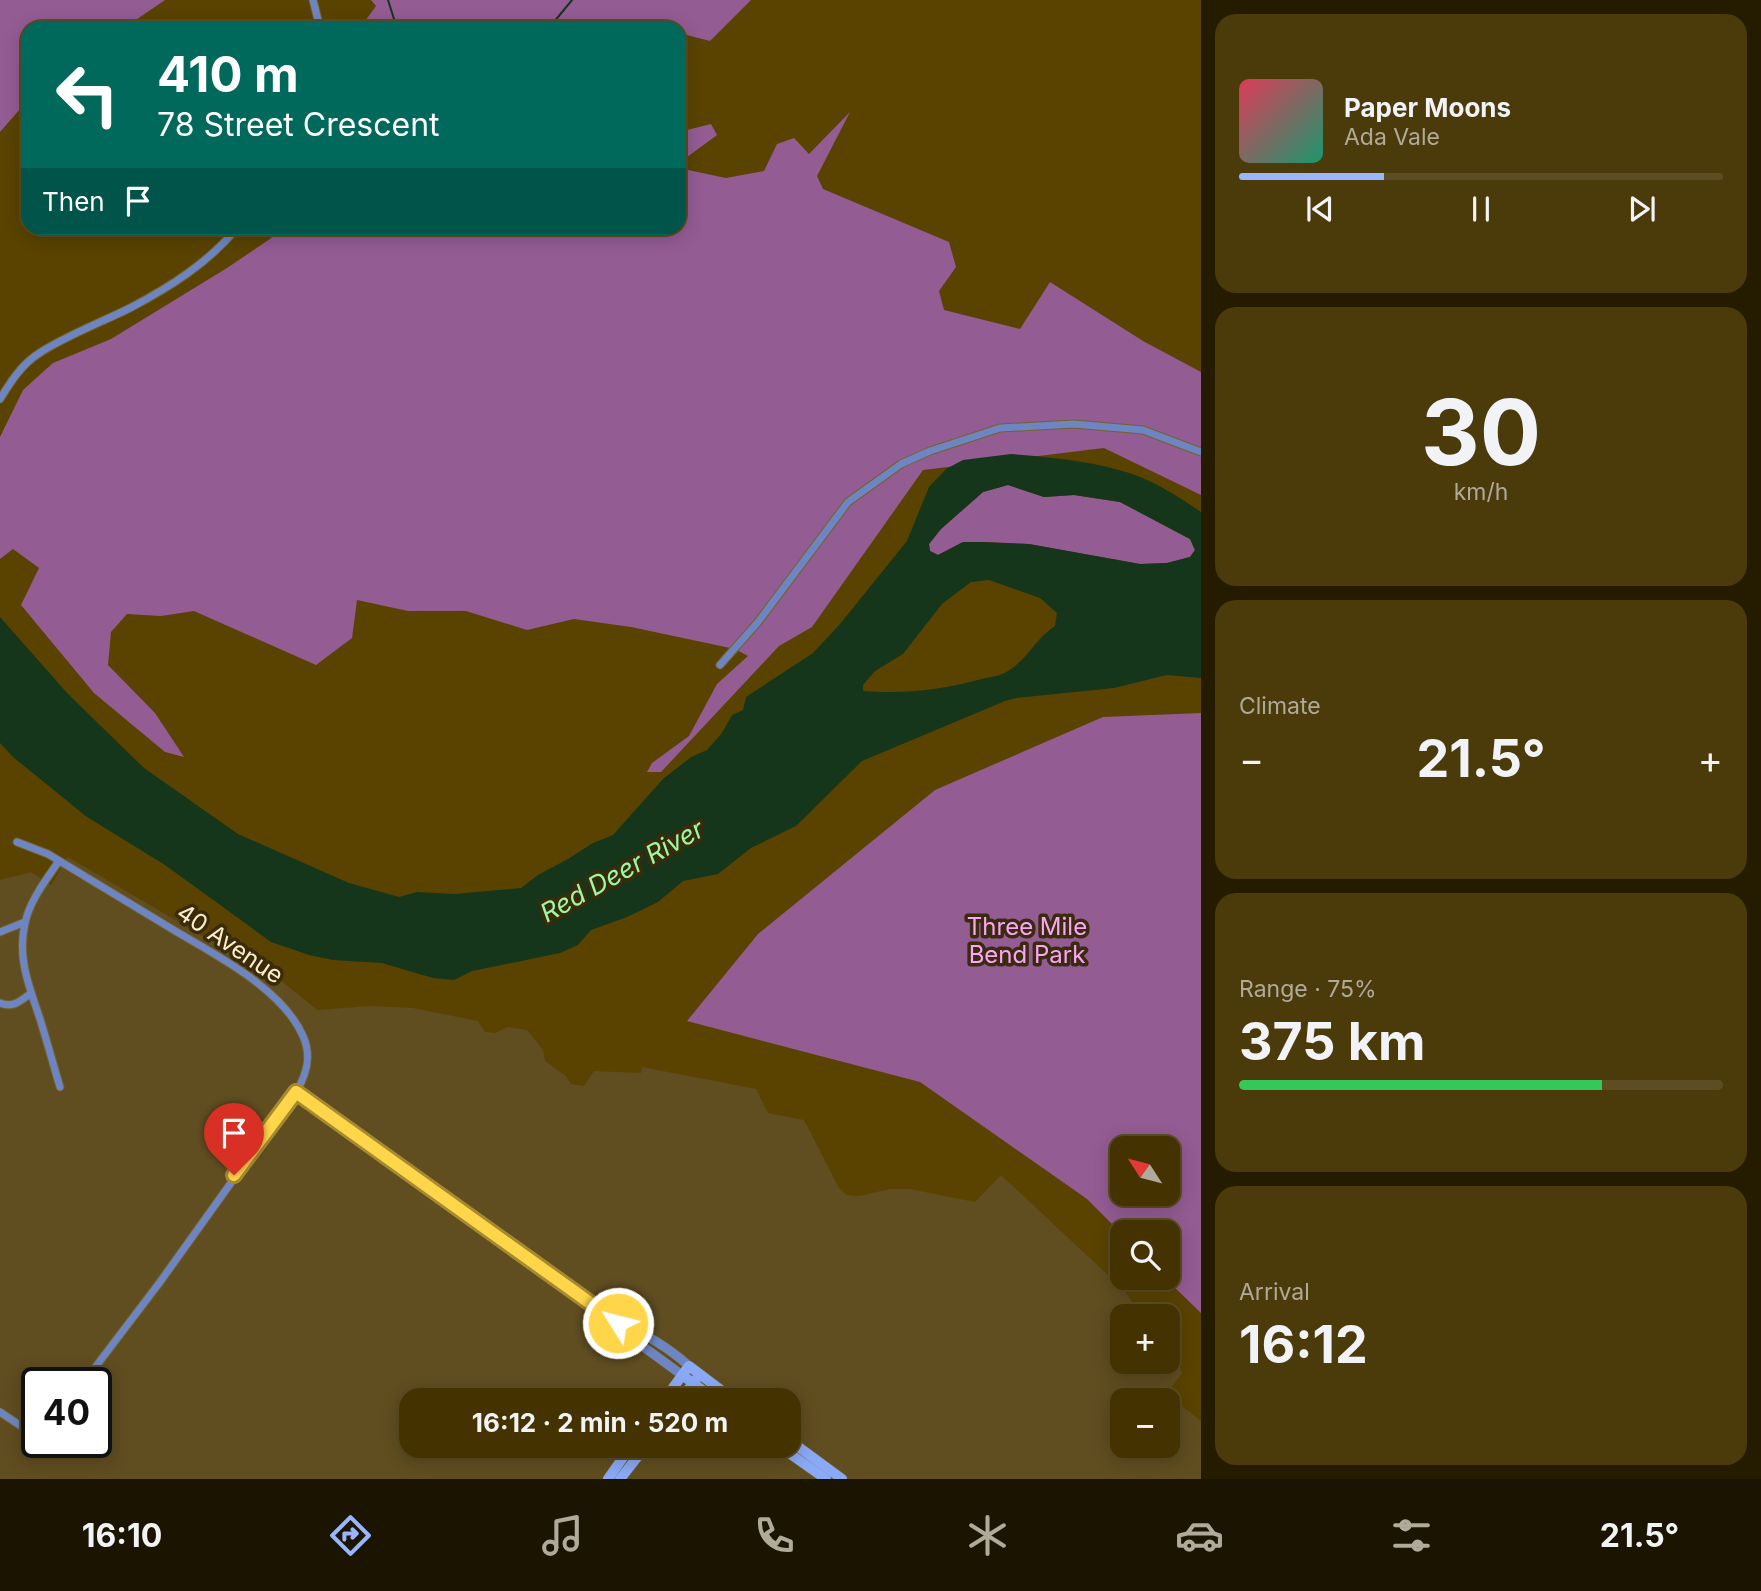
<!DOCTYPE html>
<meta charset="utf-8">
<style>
:root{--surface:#443200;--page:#4b3a0a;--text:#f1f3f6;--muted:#afaa99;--line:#5c4d22;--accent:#98b5fd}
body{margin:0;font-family:Inter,sans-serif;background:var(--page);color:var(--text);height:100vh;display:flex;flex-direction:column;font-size:26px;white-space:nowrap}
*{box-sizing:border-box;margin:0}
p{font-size:23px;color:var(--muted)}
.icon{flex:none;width:38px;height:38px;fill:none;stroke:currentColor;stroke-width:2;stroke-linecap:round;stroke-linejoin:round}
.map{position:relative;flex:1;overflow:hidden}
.drawer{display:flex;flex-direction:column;gap:14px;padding:14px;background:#251c00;width:560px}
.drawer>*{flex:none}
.banner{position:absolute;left:21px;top:21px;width:665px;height:214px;border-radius:21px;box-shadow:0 4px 18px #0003,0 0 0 2px var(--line);background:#00695c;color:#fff;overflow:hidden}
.needle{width:46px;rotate:306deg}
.tools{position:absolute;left:1110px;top:1136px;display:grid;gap:14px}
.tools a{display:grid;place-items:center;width:70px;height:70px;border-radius:14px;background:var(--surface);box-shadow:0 4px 18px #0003,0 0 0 2px var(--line);font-size:35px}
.speed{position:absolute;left:21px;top:1367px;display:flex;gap:14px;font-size:35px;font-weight:700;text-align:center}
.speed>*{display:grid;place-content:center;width:91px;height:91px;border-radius:50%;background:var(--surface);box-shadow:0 4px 18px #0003,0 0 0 2px var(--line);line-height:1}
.speed .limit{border:4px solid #111;border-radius:10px;background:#fff;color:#111}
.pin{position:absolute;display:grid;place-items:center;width:60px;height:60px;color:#fff;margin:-72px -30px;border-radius:50% 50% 50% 0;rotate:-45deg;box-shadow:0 0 7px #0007}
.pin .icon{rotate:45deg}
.me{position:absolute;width:77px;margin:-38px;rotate:306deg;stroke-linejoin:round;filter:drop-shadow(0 0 5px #0008)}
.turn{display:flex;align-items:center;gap:24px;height:147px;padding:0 21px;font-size:32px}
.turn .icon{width:91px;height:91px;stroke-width:2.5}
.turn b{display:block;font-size:49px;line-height:60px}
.then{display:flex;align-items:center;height:66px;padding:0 21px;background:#0003;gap:14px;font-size:26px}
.big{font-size:52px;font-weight:700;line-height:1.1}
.drawer .card{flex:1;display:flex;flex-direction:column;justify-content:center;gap:10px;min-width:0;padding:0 24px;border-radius:21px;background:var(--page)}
.drawer .dial{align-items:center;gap:0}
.dial b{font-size:91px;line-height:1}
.song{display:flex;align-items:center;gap:21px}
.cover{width:84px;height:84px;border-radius:10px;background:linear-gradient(135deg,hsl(350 70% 55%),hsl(160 70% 35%))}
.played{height:7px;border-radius:4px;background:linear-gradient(90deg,var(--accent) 30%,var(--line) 30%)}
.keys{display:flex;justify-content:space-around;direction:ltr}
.heat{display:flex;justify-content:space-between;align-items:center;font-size:38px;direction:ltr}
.charge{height:10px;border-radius:5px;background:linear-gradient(90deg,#34c759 75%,var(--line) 0)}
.trip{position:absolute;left:399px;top:1388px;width:402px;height:70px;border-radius:21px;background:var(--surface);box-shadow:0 4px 18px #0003,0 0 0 2px var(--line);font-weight:700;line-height:70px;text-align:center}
.dock{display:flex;height:112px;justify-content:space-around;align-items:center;background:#1b1400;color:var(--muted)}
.dock .icon{width:49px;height:49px}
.dock .selected{color:var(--accent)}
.dock b{font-size:32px;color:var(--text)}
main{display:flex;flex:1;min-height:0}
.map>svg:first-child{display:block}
.built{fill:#604d20;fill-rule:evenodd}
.green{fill:#935c93;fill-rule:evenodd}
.water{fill:#15361a;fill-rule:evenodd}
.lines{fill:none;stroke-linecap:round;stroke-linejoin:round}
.stream{stroke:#15361a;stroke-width:2}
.minor-casing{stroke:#776224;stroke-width:9}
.tertiary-casing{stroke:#776224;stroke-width:10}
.secondary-casing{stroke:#776224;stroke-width:11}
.minor{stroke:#6d86c3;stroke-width:7}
.tertiary{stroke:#6d86c3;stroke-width:9}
.secondary{stroke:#8aa9f7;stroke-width:10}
.route-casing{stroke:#a68a30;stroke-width:18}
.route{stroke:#ffd54a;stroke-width:12}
.labels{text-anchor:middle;stroke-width:7;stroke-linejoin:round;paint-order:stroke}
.park-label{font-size:24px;fill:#faa4fa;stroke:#392b0b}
.street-label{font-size:24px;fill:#fdedc8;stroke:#392b0b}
.water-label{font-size:26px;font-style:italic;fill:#9afaa4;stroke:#392b0b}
</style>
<main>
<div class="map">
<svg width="1201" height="1479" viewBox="0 0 1201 1479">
<rect width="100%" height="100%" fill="#5a4300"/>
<path class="built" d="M68 857 211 941 244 950 317 1010 370 1006 413 1008 478 1021 485 1032 495 1033 508 1027 527 1030 543 1050 545 1061 566 1076 571 1084 584 1086 594 1071 641 1073 642 1067 756 1089 768 1113 804 1120 839 1188 846 1195 859 1196 890 1189H910L975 1202 1001 1175 1125 1291 1141 1316H1122V1362H1167L1169 1334 1182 1373 1169 1391V1396L1201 1421V1479H0V880L31 872 51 885ZM37 1382H96V1442H37ZM411 1400H789V1446H411ZM1122 1400H1167V1446H1122Z"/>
<g class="green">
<path d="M0 0H165L124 28H28V100L0 132Z"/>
<path d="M371 0H751L710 41 679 33V28H360L376 6Z"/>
<path d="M850 112 817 176 823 189 949 242 956 267 939 291 944 310 1020 329 1050 282 1143 341 1201 372V495L1104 448 923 470 812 627 779 646 661 772H647L652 763 689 736 717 684 748 656 735 649 631 627 574 619 527 630 466 611H408L357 600 352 638 316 665 194 611 161 616 127 614 111 632 108 665 155 713 184 757 165 752 94 693 21 605 39 568 13 549 0 559V437L23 390 53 363 111 339 227 268 270 239 281 228H679V177L688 170 726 178 764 171 777 144 794 138 809 154Z"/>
<path d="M711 124 717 135 679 163V132Z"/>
<path d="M1008 485 1044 497 1074 495 1120 502 1190 539 1195 550 1190 557 1167 563 1140 564 1029 544 982 542H963L938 555 930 551 929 544 941 529 983 492Z"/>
<path d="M1201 713V1313L1165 1278H1167V1232H1122V1234L1087 1199 920 1082 687 1021 758 934 935 790 1103 717ZM1167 1148V1194H1122V1148Z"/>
</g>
<path class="water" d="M1011 454C1047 457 1084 460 1119 470 1148 477 1176 495 1201 512V678L1167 675 1114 688 1016 698 1005 701 862 761 796 826 751 848 718 874 683 881 658 902 627 917 591 930 578 945 560 953 472 971 454 980 433 978 382 963 333 960 309 955 271 942 165 865 87 817 13 757 0 743V617L68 694 144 768 238 834 349 883 399 897 417 892 454 894 521 888 538 875 568 859 593 843 613 835 663 779 691 757 707 750 722 733 732 715 743 710 746 697 813 653 840 624 907 541 929 487 946 469 963 460ZM1008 485 1044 497 1074 495 1120 502 1190 539 1195 550 1190 557 1167 563 1140 564 1029 544 982 542H963L938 555 930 551 929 544 941 529 983 492ZM989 580 1040 598 1057 613 1055 626C1036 638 1027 660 1008 671 1001 676 990 677 982 679 940 690 906 694 863 691V685L875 671 903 654 942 604 971 582Z"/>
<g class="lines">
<g class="stream">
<path d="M388 0 394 19 400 28"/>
<path d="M549 28 572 0"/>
</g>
<defs>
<g id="minor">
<path d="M313 0 320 28"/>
<path d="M0 399C10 383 21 365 38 354 63 337 102 322 130 308 170 287 208 263 237 228"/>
<path d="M720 665 758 622 848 502 901 464 930 451 1000 428 1074 424 1143 430 1201 452"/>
<path d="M17 842 48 854C89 879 131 904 172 929 215 955 282 988 303 1036 312 1056 307 1074 296 1092L160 1282 84 1382"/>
<path d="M59 861C46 880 30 900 25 923 17 958 29 986 40 1019 47 1041 53 1064 60 1087"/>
<path d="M0 932 25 922"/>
<path d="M0 1003C13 1008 19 1002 30 994"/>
<path d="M0 1412 21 1426 37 1431"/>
</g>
<g id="tertiary">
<path d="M296 1092 618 1323 626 1334 682 1375"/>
<path d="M619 1324C644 1332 670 1349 689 1366"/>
</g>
<g id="secondary">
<path d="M682 1375 716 1400"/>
<path d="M664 1400 689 1366 734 1400"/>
<path d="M680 1400 697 1378"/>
<path d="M789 1440 842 1479"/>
<path d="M779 1446 826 1479"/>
<path d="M608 1479 631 1446"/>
<path d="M620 1479 646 1446"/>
</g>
</defs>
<use href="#minor" class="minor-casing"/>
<use href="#tertiary" class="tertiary-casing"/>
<use href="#secondary" class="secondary-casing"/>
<use href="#minor" class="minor"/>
<use href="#tertiary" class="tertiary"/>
<use href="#secondary" class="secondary"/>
</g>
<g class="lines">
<defs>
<path id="route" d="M234 1175 296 1092 618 1323"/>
</defs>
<use href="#route" class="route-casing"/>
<use href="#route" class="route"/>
</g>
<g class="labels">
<g class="park-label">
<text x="1027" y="935">Three Mile<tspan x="1027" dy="28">Bend Park</tspan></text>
</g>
<g class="street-label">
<text transform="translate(230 944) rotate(34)" y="8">40 Avenue</text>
</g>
<g class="water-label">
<text transform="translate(622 871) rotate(-29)" y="9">Red Deer River</text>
</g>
</g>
</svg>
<div class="tools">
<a><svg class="needle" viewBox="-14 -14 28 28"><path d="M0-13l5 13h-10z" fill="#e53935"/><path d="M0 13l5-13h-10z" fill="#afaa99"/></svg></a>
<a><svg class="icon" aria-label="search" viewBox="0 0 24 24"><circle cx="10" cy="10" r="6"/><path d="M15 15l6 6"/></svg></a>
<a>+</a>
<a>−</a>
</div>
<div class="speed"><div class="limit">40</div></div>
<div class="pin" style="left:234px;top:1175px;background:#d93025"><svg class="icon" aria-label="arrive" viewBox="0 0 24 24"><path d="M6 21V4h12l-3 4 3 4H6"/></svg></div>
<svg class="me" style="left:618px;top:1323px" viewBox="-20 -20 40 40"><circle r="17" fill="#ffd54a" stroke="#fff" stroke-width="3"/><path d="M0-11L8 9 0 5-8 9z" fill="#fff"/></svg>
<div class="trip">16:12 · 2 min · 520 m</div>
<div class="banner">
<div class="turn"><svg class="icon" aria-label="left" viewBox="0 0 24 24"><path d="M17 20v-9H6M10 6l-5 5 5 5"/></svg><div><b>410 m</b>78 Street Crescent</div></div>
<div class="then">Then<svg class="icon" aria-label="arrive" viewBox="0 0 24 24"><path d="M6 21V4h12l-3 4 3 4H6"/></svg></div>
</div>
</div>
<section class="drawer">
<div class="card">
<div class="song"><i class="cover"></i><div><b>Paper Moons</b><p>Ada Vale</p></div></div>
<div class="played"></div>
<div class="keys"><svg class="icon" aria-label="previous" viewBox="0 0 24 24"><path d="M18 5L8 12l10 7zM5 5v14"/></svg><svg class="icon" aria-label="pause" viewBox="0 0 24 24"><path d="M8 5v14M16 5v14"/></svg><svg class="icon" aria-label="next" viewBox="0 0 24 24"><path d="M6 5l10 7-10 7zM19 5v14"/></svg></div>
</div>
<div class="card dial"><b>30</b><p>km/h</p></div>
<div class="card"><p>Climate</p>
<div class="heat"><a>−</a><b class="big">21.5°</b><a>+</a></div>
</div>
<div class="card"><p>Range · 75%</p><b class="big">375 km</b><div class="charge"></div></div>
<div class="card"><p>Arrival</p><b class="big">16:12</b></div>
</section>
</main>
<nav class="dock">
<b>16:10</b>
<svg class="icon selected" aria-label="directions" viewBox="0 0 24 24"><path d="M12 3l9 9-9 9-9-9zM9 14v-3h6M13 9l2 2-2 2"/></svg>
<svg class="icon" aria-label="music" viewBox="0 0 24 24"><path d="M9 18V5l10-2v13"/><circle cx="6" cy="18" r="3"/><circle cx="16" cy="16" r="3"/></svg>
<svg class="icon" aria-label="phone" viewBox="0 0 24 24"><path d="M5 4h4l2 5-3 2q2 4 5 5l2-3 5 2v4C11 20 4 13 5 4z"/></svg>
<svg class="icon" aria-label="climate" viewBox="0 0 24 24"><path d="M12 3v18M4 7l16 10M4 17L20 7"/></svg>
<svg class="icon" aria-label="car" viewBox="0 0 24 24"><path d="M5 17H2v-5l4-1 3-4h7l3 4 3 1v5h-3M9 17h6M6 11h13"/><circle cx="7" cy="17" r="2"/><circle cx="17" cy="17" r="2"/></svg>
<svg class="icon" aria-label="filters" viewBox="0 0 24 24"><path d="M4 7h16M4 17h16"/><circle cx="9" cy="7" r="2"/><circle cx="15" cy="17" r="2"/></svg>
<b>21.5°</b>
</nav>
